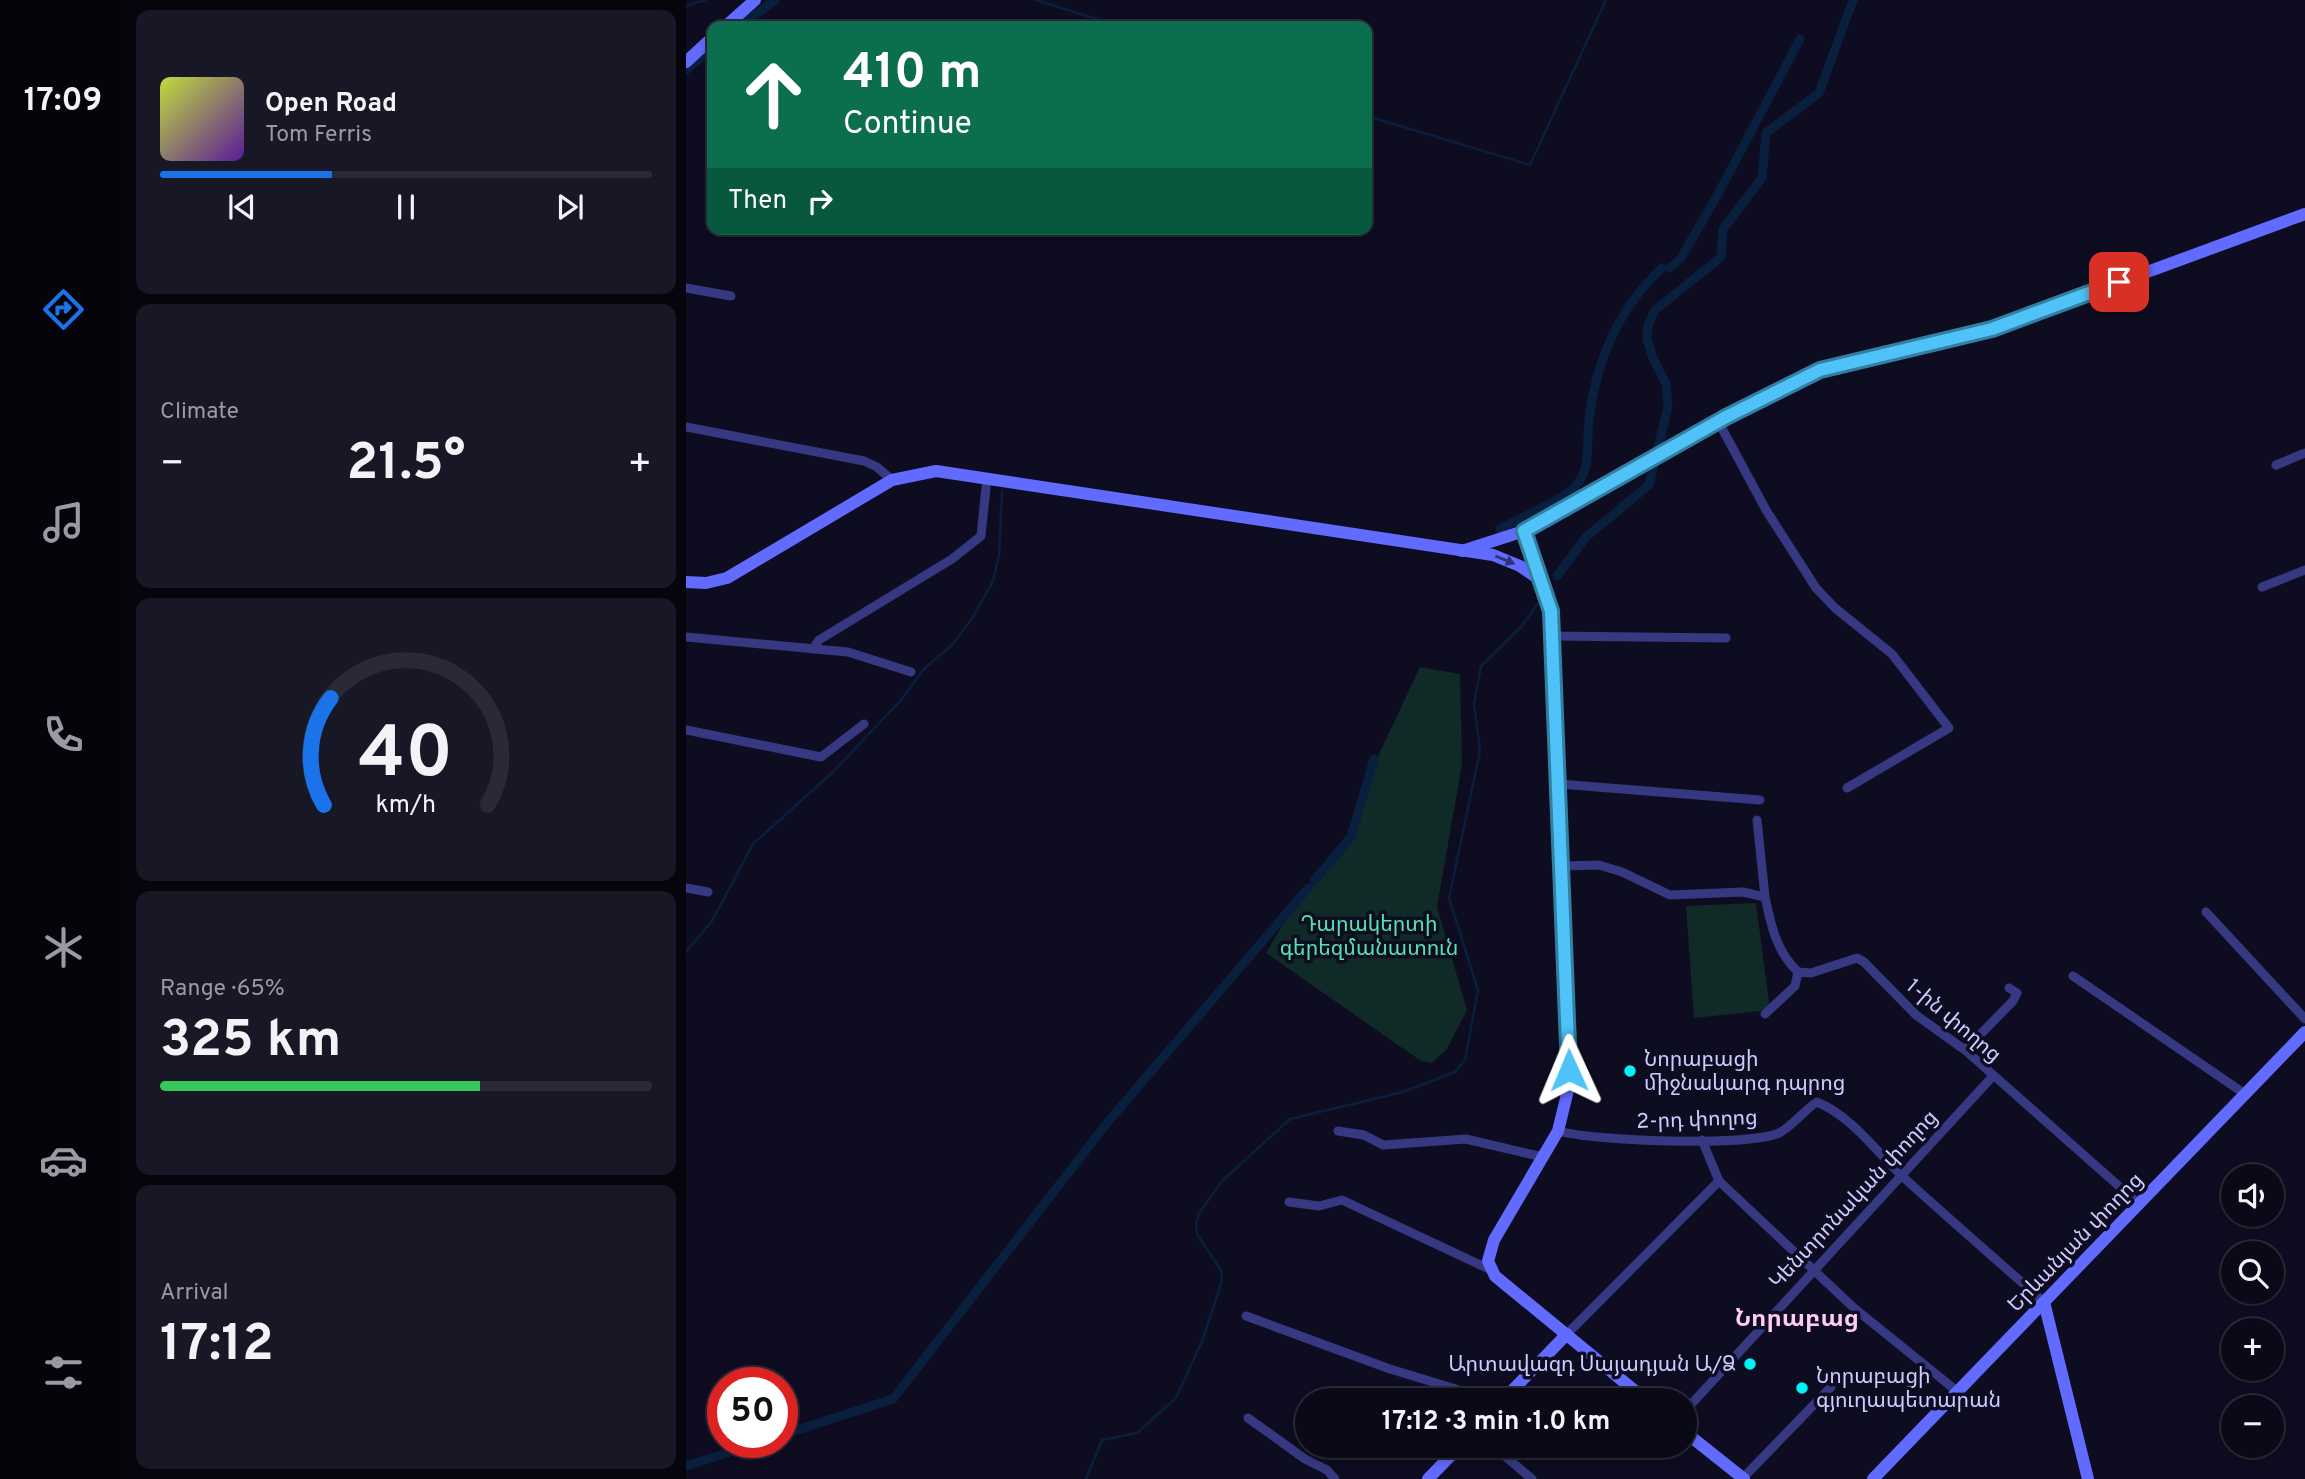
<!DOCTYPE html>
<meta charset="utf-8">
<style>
:root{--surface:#0a0918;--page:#181725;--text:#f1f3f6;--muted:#999aa2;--line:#2a2a37;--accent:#1a73e8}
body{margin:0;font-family:Overpass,"Noto Sans Armenian",sans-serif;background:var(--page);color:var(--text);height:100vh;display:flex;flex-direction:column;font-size:26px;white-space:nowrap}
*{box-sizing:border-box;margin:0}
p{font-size:23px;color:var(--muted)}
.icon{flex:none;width:38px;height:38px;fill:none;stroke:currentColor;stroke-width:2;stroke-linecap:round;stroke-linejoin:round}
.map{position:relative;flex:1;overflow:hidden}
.sheet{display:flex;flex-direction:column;gap:10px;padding:10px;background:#06050d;width:560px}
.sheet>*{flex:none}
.hud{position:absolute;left:21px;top:21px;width:665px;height:214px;border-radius:14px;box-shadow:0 4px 10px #0003,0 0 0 2px var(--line);background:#0b6e4f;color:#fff;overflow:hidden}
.fabs{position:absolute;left:1535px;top:1164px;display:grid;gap:14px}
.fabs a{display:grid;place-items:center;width:63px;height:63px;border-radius:50%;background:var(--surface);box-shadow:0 4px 10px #0003,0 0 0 2px var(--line);font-size:35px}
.speed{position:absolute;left:21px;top:1367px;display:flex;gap:14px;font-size:35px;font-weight:700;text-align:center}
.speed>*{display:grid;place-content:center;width:91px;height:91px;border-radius:50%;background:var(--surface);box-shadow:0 4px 10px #0003,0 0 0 2px var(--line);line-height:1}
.speed .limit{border:10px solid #d22;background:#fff;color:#111}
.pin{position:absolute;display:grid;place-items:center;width:60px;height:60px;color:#fff;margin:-30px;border-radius:14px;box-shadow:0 4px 10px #0006}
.me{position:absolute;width:77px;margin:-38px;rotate:359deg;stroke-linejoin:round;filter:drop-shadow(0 0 5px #0008)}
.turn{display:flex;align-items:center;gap:24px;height:147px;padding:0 21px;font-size:32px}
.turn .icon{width:91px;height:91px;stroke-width:2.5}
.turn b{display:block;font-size:49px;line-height:60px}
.then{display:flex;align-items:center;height:66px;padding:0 21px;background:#0003;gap:14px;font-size:26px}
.big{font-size:52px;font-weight:700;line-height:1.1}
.sheet .tile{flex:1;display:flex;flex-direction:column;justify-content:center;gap:10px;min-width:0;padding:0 24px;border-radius:14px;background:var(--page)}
.sheet .dial{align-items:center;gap:0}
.dial svg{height:182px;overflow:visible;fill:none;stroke:var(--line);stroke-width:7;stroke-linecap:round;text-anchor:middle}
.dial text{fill:var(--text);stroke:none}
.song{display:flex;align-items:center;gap:21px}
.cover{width:84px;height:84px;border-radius:10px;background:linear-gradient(135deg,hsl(70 70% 55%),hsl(270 70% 35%))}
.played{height:7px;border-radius:4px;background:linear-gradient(90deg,var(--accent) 35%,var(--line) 35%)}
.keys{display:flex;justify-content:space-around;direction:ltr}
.heat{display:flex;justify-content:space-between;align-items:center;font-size:38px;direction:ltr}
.charge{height:10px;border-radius:5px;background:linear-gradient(90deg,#34c759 65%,var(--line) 0)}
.trip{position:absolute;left:609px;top:1388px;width:402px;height:70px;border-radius:35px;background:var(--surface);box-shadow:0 4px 10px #0003,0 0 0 2px var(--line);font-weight:700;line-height:70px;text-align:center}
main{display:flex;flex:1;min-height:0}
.tabs{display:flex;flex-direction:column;width:126px;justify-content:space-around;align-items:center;background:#04040a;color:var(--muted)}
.tabs .icon{width:49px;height:49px}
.tabs .active{color:var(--accent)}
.tabs b{font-size:32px;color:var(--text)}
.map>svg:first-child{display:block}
.green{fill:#0f2a27}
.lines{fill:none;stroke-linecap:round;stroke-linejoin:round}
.stream{stroke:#08203e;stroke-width:2.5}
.canal{stroke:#08203e;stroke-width:9}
.street{stroke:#363981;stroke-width:9}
.secondary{stroke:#626bff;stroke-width:12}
.oneway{fill:#303279}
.route-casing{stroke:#337fa1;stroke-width:18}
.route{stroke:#4fc3f7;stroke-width:12}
.poi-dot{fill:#00f1f6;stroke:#0e0c20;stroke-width:2.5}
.labels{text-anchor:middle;stroke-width:7;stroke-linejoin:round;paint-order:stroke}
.park-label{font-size:21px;fill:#54e2b3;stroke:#0e0c20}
.street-label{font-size:21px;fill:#cdcbff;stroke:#0e0c20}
.poi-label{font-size:21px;fill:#cdcbff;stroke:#0e0c20;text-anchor:start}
.quarter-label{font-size:24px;font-weight:bold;fill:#ffcdf1;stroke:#0e0c20}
</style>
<main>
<nav class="tabs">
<b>17:09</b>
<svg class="icon active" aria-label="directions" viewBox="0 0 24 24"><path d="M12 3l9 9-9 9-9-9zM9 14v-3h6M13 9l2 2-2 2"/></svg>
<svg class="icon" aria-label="music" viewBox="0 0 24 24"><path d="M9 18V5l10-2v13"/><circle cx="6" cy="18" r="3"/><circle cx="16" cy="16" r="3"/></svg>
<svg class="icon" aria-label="phone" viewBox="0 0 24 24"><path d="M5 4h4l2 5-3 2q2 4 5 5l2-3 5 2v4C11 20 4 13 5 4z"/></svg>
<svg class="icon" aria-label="climate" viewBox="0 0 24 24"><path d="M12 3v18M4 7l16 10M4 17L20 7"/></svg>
<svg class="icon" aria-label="car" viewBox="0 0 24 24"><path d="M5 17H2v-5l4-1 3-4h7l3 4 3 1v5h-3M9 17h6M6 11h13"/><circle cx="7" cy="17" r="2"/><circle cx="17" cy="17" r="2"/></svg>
<svg class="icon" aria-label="filters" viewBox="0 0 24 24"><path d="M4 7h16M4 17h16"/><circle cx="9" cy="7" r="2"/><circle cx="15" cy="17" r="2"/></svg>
</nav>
<section class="sheet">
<div class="tile">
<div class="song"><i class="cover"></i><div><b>Open Road</b><p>Tom Ferris</p></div></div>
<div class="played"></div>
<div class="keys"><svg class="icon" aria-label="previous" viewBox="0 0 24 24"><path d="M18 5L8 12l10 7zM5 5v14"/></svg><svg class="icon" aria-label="pause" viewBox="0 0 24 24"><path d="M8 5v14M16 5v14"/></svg><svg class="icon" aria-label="next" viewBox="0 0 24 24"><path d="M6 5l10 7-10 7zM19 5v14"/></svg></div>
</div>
<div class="tile"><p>Climate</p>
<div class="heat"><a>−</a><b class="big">21.5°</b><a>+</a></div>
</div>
<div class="tile dial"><svg viewBox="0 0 100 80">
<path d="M14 69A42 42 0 1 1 86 69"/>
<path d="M14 69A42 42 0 0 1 17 22" stroke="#1a73e8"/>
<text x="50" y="56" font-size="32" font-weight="700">40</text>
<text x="50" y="72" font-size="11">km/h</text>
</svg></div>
<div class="tile"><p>Range · 65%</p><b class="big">325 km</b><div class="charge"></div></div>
<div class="tile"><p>Arrival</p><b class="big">17:12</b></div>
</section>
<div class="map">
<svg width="1619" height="1479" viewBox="0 0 1619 1479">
<rect width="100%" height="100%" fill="#0e0c20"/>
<g class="green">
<path d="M734 667 774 674 776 764 751 907 781 1010 761 1049 746 1063 735 1061 580 953 601 917 669 835 693 754Z"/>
<path d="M1070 903 1084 1010 1008 1018 1000 906Z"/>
</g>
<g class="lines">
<g class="stream">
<path d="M350 0 433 26"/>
<path d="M0 6 19 0"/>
<path d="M681 116 844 165 920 0"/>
<path d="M0 952 26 921 67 844 146 773 215 700 237 670 267 644 287 617 307 581 313 555 316 492"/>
<path d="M400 1479 416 1440 451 1433 490 1398 516 1341 535 1284 536 1272 511 1234 510 1224 513 1213 536 1181 604 1119 717 1092 769 1072 779 1060 792 990 763 898 794 751 788 704 795 666 836 626 852 603"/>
</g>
<g class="canal">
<path d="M54 26 89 0"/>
<path d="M0 70 26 48"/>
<path d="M984 268 995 258 1032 194 1114 39"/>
<path d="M814 529C833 519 875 501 889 487 906 469 900 442 903 420 910 361 932 309 976 268"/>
<path d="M871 576 900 537 963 485 982 406 980 384 967 358 961 339 962 325 969 310 1035 257 1037 229 1076 178 1080 133 1133 93 1167 0"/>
<path d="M628 881 665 837 688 759"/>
<path d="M96 1435 207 1399 421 1123 622 888"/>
<path d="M0 1466 75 1442"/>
</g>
<g class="street">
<path d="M0 288 45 296"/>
<path d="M1032 421 1080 510 1130 588 1149 608 1206 654 1263 728 1161 788"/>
<path d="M0 427 178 461 191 467 206 480"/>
<path d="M1590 465 1619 453"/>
<path d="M1576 587 1619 570"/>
<path d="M866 636 1040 638"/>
<path d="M0 637 162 652 225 672"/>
<path d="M127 649 133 640 266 559 295 536 301 478"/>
<path d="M0 730 135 757 178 724"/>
<path d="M873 784 1074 800"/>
<path d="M1071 820 1079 897"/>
<path d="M877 866 913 865 936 872 984 895 1057 892 1079 897C1085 925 1090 951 1112 972L1125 973 1171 958 1178 962 1230 1015 1279 1050 1452 1203"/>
<path d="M0 888 22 892"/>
<path d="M1520 912 1619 1019"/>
<path d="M1387 976 1559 1094"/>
<path d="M1079 1014 1109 986 1112 972"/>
<path d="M1279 1050 1327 1001 1331 993 1323 988"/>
<path d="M652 1131 678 1135 697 1145 780 1139 857 1157"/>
<path d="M872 1131C909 1141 1059 1147 1093 1133 1106 1127 1118 1110 1131 1102 1165 1116 1190 1151 1216 1176 1263 1219 1311 1260 1358 1302"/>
<path d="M1016 1140 1033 1181 1168 1308 1272 1392"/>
<path d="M603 1202 633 1206 656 1200 803 1269"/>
<path d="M560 1316 704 1369 806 1400"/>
<path d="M881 1334 1033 1181"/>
<path d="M999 1411 1307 1076"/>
<path d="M562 1418 619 1459 641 1470 649 1479"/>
<path d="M807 1446 846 1479"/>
<path d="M1057 1478 1145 1387"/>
</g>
<g class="secondary">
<path d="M40 26 69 0"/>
<path d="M0 62 26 38"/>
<path d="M838 531 865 611 883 1086 872 1131 808 1240 802 1261 809 1276 960 1400"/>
<path d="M776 551 838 531 1040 417 1134 371 1306 329 1619 214"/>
<path d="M0 582 20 583 41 578 206 480 250 471 807 555 834 566 857 582"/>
<path d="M1358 1302 1402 1479"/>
<path d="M817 1400 881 1334"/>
<path d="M999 1432 1058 1479"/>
<path d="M742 1479 774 1446"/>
<path d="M1187 1479 1619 1032"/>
</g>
</g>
<defs><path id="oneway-solid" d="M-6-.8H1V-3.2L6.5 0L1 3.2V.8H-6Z" transform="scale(1.75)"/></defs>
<use class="oneway" href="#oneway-solid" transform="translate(819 560) rotate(22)"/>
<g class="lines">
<defs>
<path id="route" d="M883 1070 865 611 838 531 1040 417 1134 370 1306 329 1433 282"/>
</defs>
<use href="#route" class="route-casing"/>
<use href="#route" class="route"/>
</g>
<g class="poi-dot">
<circle cx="944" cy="1071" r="7"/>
<circle cx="1064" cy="1364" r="7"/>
<circle cx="1116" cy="1388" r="7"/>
</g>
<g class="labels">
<g class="park-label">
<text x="683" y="931">Դարակերտի<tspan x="683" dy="24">գերեզմանատուն</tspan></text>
</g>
<g class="street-label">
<text transform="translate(1268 1020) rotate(40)" y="7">1-ին փողոց</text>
<text transform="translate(1011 1119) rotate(-2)" y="7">2-րդ փողոց</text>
<text transform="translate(1167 1199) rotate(-47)" y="7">Կենտրոնական փողոց</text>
<text transform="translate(1389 1242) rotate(-46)" y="7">Երևանյան փողոց</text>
</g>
<g class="poi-label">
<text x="958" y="1066">Նորաբացի<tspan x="958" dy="24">միջնակարգ դպրոց</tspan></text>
<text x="1050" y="1371" text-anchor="end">Արտավազդ Սայադյան Ա/Ձ</text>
<text x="1130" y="1383">Նորաբացի<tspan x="1130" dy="24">գյուղապետարան</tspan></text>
</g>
<g class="quarter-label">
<text x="1111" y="1326">Նորաբաց</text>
</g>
</g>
</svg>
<div class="fabs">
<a><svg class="icon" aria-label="sound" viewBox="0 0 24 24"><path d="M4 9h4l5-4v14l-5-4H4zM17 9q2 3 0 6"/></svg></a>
<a><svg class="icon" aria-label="search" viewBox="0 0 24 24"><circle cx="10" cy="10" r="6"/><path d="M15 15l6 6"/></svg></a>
<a>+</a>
<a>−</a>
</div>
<div class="speed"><div class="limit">50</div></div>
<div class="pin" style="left:1433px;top:282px;background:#d93025"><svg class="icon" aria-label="arrive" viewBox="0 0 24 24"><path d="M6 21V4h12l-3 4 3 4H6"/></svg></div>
<svg class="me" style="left:883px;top:1070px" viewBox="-20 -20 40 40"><path d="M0-17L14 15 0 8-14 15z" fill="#4fc3f7" stroke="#fff" stroke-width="4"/></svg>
<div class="trip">17:12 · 3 min · 1.0 km</div>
<div class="hud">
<div class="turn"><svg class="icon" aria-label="ahead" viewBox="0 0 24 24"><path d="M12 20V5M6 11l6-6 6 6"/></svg><div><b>410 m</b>Continue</div></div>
<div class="then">Then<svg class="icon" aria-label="right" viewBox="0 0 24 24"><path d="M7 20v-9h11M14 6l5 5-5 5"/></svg></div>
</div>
</div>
</main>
